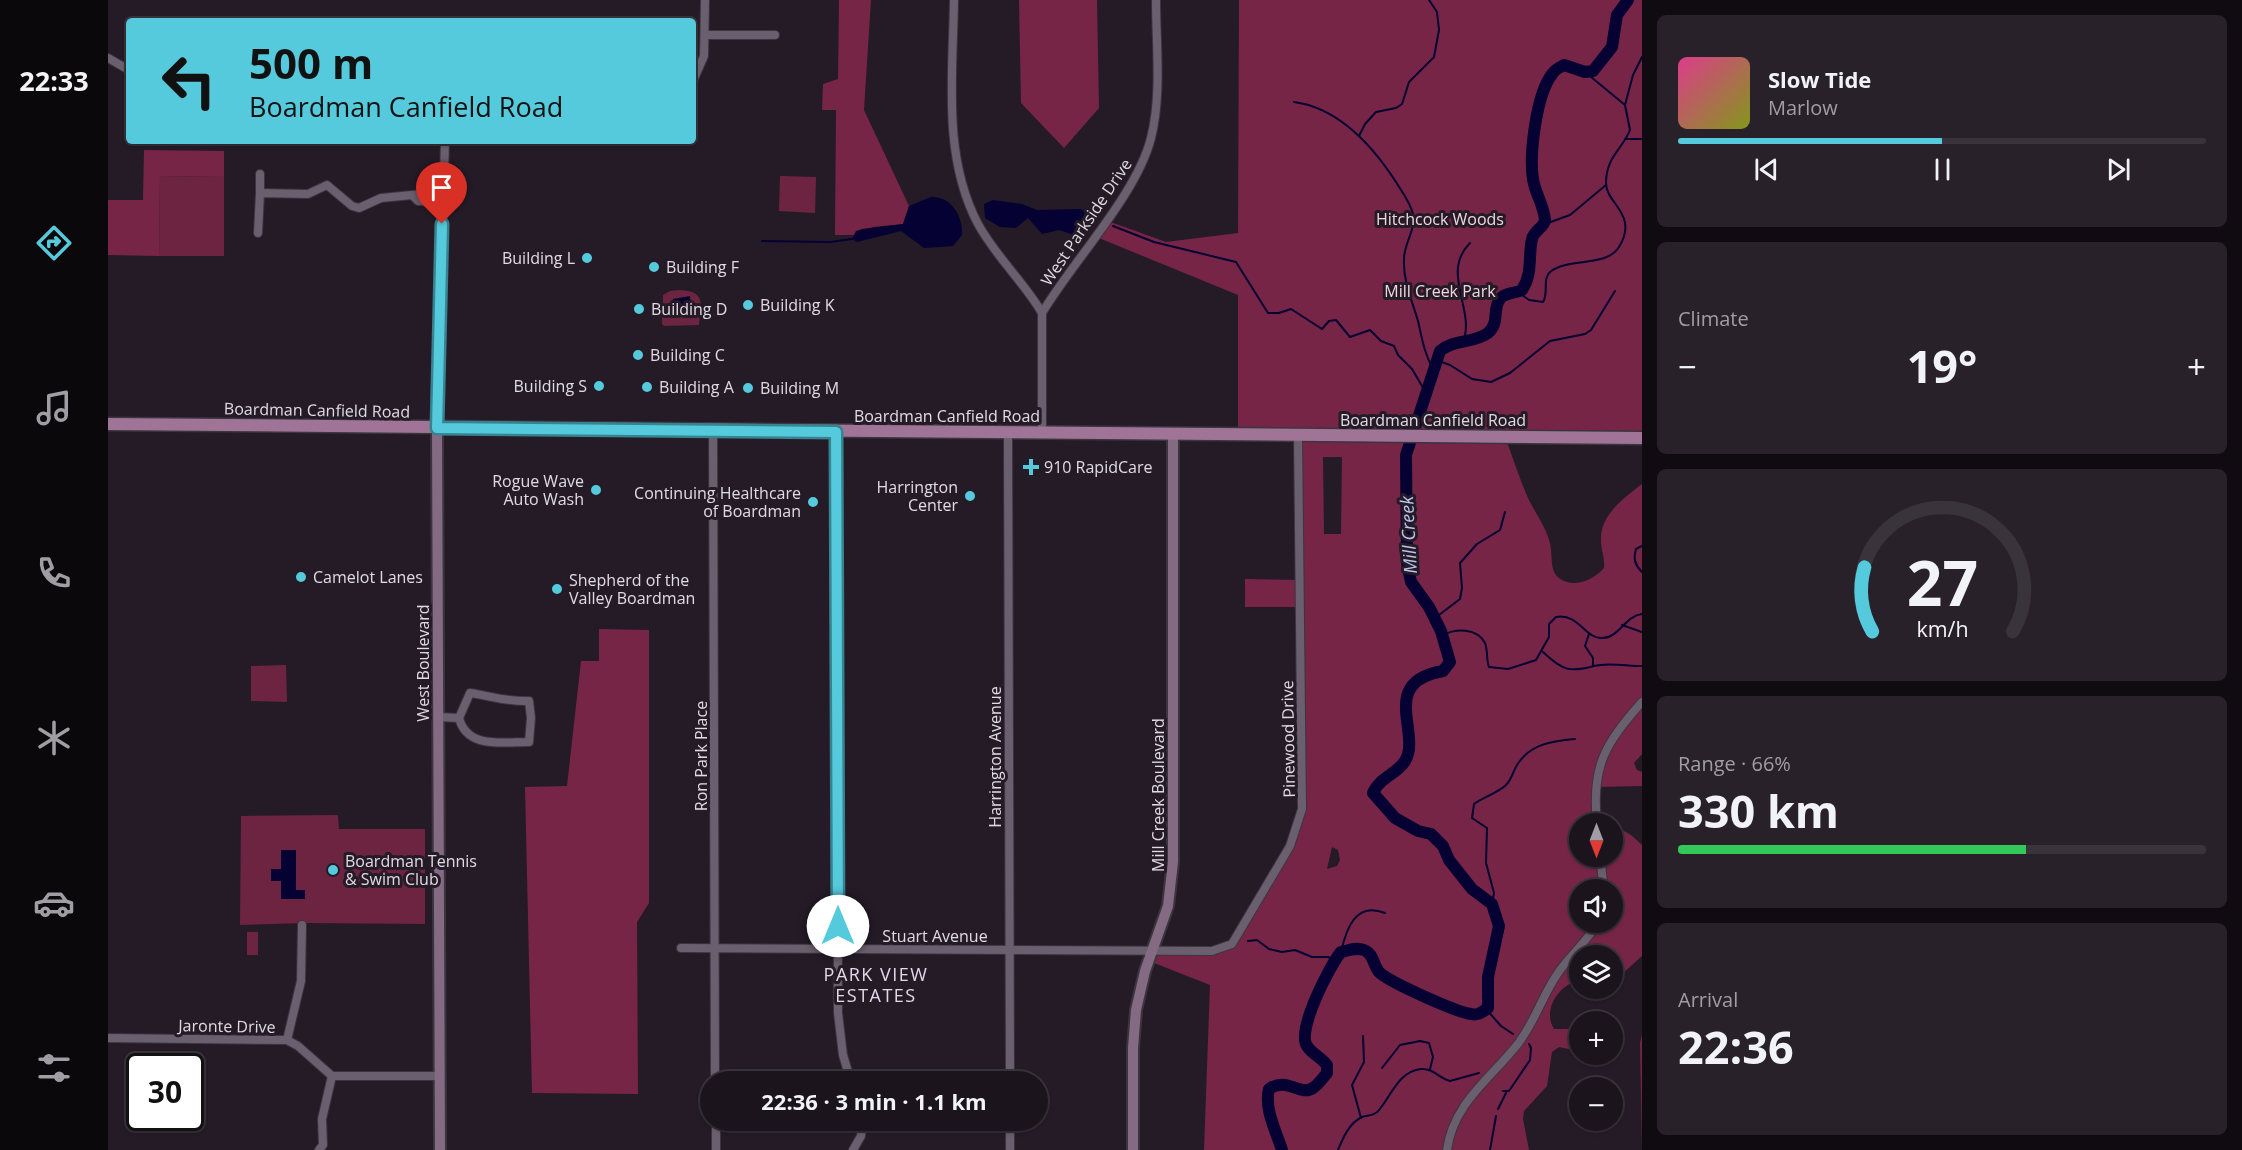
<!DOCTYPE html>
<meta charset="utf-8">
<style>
:root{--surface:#1b141d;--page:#28212a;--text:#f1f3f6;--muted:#a09ea4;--line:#39333b;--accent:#54cadc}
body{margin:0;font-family:"Open Sans",sans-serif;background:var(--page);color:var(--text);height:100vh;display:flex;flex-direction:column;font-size:22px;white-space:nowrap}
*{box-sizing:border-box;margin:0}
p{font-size:20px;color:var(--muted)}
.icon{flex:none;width:33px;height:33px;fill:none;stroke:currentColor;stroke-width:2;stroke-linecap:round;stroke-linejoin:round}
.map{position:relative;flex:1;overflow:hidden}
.details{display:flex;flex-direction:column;gap:15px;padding:15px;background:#0f0b10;width:600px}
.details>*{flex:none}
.guide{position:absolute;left:18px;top:18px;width:570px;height:126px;border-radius:6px;box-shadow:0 2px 4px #0004,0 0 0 2px var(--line);background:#54cadc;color:#111;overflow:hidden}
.needle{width:39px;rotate:180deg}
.fabs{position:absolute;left:1461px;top:813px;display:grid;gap:12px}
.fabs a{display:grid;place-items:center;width:54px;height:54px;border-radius:50%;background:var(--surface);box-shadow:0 2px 4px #0004,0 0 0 2px var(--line);font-size:30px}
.speed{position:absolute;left:18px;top:1053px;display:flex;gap:12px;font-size:30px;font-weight:700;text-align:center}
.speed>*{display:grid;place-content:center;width:78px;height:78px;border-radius:50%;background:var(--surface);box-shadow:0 2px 4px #0004,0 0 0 2px var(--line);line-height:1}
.speed .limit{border:3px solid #111;border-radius:9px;background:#fff;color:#111}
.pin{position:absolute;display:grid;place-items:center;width:51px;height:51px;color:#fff;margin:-62px -26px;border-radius:50% 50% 50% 0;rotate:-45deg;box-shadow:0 0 6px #0007}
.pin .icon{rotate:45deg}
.me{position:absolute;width:66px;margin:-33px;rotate:0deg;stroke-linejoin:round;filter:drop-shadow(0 0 4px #0008)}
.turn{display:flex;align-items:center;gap:21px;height:126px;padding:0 24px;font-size:27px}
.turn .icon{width:78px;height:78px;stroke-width:2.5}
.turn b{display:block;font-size:42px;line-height:51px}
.big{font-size:45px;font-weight:700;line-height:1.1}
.details .card{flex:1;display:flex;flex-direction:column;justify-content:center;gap:9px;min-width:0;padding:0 21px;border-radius:9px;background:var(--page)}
.details .dial{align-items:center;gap:0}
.dial svg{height:156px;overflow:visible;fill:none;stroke:var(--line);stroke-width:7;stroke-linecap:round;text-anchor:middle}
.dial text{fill:var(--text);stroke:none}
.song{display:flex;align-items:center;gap:18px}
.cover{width:72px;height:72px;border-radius:9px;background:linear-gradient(135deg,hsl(330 70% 55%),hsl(70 70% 35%))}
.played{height:6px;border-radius:3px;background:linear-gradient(90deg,var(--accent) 50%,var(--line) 50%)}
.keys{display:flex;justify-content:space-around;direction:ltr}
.heat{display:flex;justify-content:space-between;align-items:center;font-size:33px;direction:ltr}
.charge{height:9px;border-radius:4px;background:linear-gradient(90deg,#34c759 66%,var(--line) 0)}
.trip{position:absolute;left:592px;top:1071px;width:348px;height:60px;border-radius:30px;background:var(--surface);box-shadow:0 2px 4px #0004,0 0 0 2px var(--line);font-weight:700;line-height:60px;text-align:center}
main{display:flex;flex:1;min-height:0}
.menu{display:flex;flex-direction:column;width:108px;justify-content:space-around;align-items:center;background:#0b080c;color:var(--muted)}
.menu .icon{width:42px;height:42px}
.menu .selected{color:var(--accent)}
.menu b{font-size:27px;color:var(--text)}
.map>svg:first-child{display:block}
.green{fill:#6d2441}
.forest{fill:#772547;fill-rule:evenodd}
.water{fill:#050132}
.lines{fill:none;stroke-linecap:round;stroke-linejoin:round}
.stream{stroke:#050132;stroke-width:2}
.river{stroke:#050132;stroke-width:12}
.street-casing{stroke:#3b353e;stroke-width:10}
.secondary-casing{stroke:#3b353e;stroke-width:14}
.primary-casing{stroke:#3b353e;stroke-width:15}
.street{stroke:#6a5f6e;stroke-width:8}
.secondary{stroke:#846a82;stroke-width:10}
.primary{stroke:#9f7496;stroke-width:12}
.route-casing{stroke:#37838f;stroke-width:15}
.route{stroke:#54cadc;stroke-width:10}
.poi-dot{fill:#54cadc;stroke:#241b27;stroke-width:2}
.labels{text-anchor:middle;stroke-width:6;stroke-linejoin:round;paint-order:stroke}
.park-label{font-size:16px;fill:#f0d7de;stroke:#241b27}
.street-label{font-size:16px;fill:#e0dae2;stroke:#241b27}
.poi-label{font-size:16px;fill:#e0dae2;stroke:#241b27;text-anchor:start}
.water-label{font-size:18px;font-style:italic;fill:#bbc6f0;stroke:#241b27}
.neighbourhood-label{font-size:18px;letter-spacing:1.5px;fill:#e4d7e9;stroke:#241b27}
</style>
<main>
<nav class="menu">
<b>22:33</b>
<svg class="icon selected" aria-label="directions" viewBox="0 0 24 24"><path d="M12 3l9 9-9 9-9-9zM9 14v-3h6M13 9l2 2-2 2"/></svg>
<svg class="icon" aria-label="music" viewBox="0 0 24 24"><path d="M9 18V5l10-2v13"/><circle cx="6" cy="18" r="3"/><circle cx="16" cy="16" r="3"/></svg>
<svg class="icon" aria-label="phone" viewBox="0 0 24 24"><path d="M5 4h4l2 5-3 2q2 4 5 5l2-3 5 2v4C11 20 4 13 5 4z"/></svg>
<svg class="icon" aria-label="climate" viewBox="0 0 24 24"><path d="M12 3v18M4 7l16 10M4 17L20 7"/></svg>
<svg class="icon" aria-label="car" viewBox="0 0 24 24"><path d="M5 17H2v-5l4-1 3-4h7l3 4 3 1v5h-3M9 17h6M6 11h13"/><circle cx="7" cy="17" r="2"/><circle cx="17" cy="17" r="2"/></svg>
<svg class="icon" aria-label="filters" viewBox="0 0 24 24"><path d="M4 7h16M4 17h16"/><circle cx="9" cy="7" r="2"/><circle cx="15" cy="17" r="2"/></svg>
</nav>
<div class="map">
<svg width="1534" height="1150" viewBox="0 0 1534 1150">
<rect width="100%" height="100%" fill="#241b27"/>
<g class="green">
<path d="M52 176 116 177V256H51Z"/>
<path d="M672 176 708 177 707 213 671 211Z"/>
<path d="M571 290C598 291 593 303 591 325L556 326 554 324 555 295 562 291Z"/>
<path d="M178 665 179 702 143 701V666Z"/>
<path d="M230 815 231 829H317V924L198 923 132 925 133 816Z"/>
<rect x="139" y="932" width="11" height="23"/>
</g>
<g class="forest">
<path d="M731 0H763L756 110 801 206 795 224 765 227 746 235H727L728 110H714L715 84 730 79Z"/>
<path d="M911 0H989L991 108 956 148 913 103Z"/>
<path d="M1131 0H1534V438L1397 437C1405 457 1411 478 1420 498 1427 513 1438 527 1442 543 1445 555 1441 570 1451 578 1465 589 1486 580 1496 568 1497 558 1493 550 1493 540 1492 515 1516 498 1534 484V754L1526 763 1529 770 1534 772V786L1487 787 1489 818 1502 823 1472 824V856H1504L1505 825 1523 835 1534 845V956L1514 974 1505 977 1504 956H1472L1471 981C1451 984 1434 1010 1446 1029H1471L1465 1050 1451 1047 1444 1052 1439 1086 1416 1111 1415 1119 1421 1150H1096L1102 985 1041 961 1045 950 1086 951 1124 944 1192 820V607H1137V579L1192 580 1190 436 1130 435V295L986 236 997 220 1058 242 1130 233ZM1215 457H1234L1233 534H1216ZM1224 847 1230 850 1232 860 1229 866 1219 869ZM1472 890H1504V922H1472Z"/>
<path d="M36 150 116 151V177L52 176 51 256 0 255V200H35Z"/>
<path d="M491 629 541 630V903L529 922 530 1094 424 1093 417 787 459 786 473 661H491Z"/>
<path d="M1534 1034V1150L1532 1043Z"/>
</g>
<g class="water">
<path d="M823 197C844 196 855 217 854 235L845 246 816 248 793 231 749 242 744 239 748 231 754 229 795 224 801 206Z"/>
<path d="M885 200 914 204 929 210 972 209 982 213C985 224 977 232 966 235L951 230 934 234 920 218 908 228 892 227 877 218 876 204Z"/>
<path d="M582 296 583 310 580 317 562 314 565 299Z"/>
<path d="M173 850H188V890H197V899H173V881H163V869H173Z"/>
</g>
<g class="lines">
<g class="stream">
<path d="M1477 72 1517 105"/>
<path d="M1186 102C1231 108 1264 145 1288 182 1294 192 1302 202 1305 214 1308 230 1296 243 1296 259 1295 282 1304 300 1310 321 1314 338 1316 353 1325 369"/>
<path d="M1251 136 1257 124 1268 112 1288 108 1294 104 1301 82 1326 57 1331 30 1329 12 1321 0"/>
<path d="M1517 139H1534"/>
<path d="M1437 224 1462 215 1498 185"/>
<path d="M1005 226 1046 242 1128 262 1160 313H1171L1183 309 1214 329 1221 321 1228 320 1242 337 1262 330 1273 341 1286 346 1290 355 1304 369 1317 391"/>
<path d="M654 241 722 242 744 239"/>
<path d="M1410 292 1421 300 1435 302C1441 293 1434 279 1442 272 1460 257 1498 268 1511 247 1531 214 1498 204 1498 183 1498 157 1514 150 1522 130L1517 105 1525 75 1534 57"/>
<path d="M1355 342C1368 310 1332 273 1362 243"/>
<path d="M1328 360 1342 365 1364 379 1383 382 1402 373 1442 341 1477 334 1483 330 1507 291"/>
<path d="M1234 420 1242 418 1308 419"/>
<path d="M1534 546 1528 549C1525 559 1527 565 1534 572"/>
<path d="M1327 618 1352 599 1354 588 1352 563 1369 544 1392 530 1397 512"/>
<path d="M1514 625 1534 632"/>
<path d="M1481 634 1477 646 1485 658V666"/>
<path d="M1335 635C1348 628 1369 628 1377 643 1380 651 1378 659 1381 667L1400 669 1428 660 1441 637V624L1448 617C1471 613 1477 639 1494 638 1511 638 1517 616 1534 614"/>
<path d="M1435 652C1454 670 1461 673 1486 666 1499 662 1519 666 1534 666"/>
<path d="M1384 904 1386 893 1378 863 1379 828 1364 818 1366 804C1375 797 1390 793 1398 785 1404 779 1405 771 1409 765 1422 744 1444 741 1467 739"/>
<path d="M1140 941 1149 940 1161 949 1174 952 1187 950 1204 957H1220L1227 960"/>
<path d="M1233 952C1238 930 1247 901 1277 913"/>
<path d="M1378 1009 1393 1026 1405 1034"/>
<path d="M1274 1068 1292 1045 1312 1041 1321 1043 1325 1057 1322 1069"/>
<path d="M1395 1091H1401L1422 1060 1423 1048 1421 1044"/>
<path d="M1390 1109 1398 1093"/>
<path d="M1253 1118 1244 1085 1256 1062 1255 1036"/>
<path d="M1230 1150C1235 1138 1241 1123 1254 1117 1260 1115 1267 1116 1271 1110 1283 1096 1291 1071 1313 1069 1325 1068 1331 1078 1342 1081L1371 1073"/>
<path d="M1382 1150 1388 1116"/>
</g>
<path class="river" d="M1174 1150C1168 1131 1156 1109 1161 1089 1179 1076 1192 1097 1205 1088 1210 1085 1215 1078 1219 1073V1065C1213 1057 1204 1054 1199 1046 1188 1031 1222 965 1233 952 1241 950 1248 947 1256 950 1266 954 1265 965 1271 972 1281 982 1348 1012 1363 1014 1370 1016 1374 1012 1380 1008V977L1391 926 1384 904 1364 889 1341 860 1335 846 1323 834 1310 831 1287 818 1265 793C1271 778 1289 774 1297 761 1314 734 1270 682 1335 671L1342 662 1333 631 1321 607 1303 582 1299 563 1298 455 1332 351C1346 339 1365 344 1380 333 1392 323 1384 309 1392 299 1396 293 1408 293 1414 290 1425 273 1420 257 1424 239 1426 230 1436 228 1437 220 1436 207 1429 196 1426 184 1420 159 1428 93 1445 73 1447 70 1452 67 1456 65L1477 72 1485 71 1504 47 1509 15 1520 0"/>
<defs>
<g id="street">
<path d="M846 0C845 74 834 156 870 224 888 257 916 282 934 313"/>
<path d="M597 35H667"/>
<path d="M0 58 21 70"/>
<path d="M585 81 596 56 597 0"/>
<path d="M152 193V174"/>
<path d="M305 196 310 201 335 202"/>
<path d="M150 233 152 193 200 194 219 185 244 206 251 208 273 198 335 192"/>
<path d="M934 313C965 261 1029 194 1043 138 1054 95 1048 44 1048 0"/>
<path d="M329 428 337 141"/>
<path d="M605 430 607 1082"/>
<path d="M728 432 730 1013 735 1055 743 1082"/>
<path d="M900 433 902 1082"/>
<path d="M934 433V313"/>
<path d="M330 717 351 718 362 693C383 696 399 702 421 701L423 718 421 742C394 742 359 749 351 718"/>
<path d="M1489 824C1483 766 1497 744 1534 702"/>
<path d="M1492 856 1496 890"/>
<path d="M573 948 1104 951 1124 944 1182 846 1194 809 1190 435"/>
<path d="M0 1038 179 1040 190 1046 224 1076"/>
<path d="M179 1040 193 981 194 925"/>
<path d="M224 1076H331"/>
<path d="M608 1120V1150"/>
<path d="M902 1120V1150"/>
<path d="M211 1150 215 1145 214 1119 224 1076"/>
<path d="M745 1150 753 1136 755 1120"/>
<path d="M1339 1150C1345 1104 1382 1079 1409 1045 1427 1022 1434 996 1450 973 1462 955 1480 941 1490 922"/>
</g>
<g id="secondary">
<path d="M329 428 332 1150"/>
<path d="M1025 1150V1048L1028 1010 1037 971 1060 906 1065 862V434"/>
</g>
<path id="primary" d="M0 424 1534 438"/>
</defs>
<use href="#street" class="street-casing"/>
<use href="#secondary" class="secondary-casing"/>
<use href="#primary" class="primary-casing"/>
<use href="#street" class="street"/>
<use href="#secondary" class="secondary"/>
<use href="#primary" class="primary"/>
</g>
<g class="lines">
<defs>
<path id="route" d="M334 224 329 428 728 432 730 926"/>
</defs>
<use href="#route" class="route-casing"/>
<use href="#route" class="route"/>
</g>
<g class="poi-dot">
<circle cx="479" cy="258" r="6"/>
<circle cx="546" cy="267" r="6"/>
<circle cx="640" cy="305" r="6"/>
<circle cx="531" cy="309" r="6"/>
<circle cx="530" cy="355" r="6"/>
<circle cx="491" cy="386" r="6"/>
<circle cx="539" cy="387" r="6"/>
<circle cx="640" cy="388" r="6"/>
<path d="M920 458h6v6h6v6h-6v6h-6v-6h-6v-6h6z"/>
<circle cx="488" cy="490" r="6"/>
<circle cx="862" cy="496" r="6"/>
<circle cx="705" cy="502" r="6"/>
<circle cx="193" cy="577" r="6"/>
<circle cx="449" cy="589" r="6"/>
<circle cx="225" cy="870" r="6"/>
</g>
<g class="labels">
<g class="park-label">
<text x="1332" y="225">Hitchcock Woods</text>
<text x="1332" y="297">Mill Creek Park</text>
</g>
<g class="street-label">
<text transform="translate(978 222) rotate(-56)" y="6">West Parkside Drive</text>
<text transform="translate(209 410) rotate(1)" y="6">Boardman Canfield Road</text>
<text x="839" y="422">Boardman Canfield Road</text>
<text x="1325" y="426">Boardman Canfield Road</text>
<text transform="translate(315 663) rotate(-90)" y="6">West Boulevard</text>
<text transform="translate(1180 739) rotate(-91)" y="6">Pinewood Drive</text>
<text transform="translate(593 756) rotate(-90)" y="6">Ron Park Place</text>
<text transform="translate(887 757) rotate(-90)" y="6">Harrington Avenue</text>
<text transform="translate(1050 795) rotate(-90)" y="6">Mill Creek Boulevard</text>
<text x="827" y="942">Stuart Avenue</text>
<text transform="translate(119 1026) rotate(1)" y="6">Jaronte Drive</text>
</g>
<g class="poi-label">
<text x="467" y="264" text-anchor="end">Building L</text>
<text x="558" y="273">Building F</text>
<text x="652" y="311">Building K</text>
<text x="543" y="315">Building D</text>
<text x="542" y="361">Building C</text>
<text x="479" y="392" text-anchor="end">Building S</text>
<text x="551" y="393">Building A</text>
<text x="652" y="394">Building M</text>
<text x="936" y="473">910 RapidCare</text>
<text x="476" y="487" text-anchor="end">Rogue Wave<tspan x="476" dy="18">Auto Wash</tspan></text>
<text x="850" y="493" text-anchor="end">Harrington<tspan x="850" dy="18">Center</tspan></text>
<text x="693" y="499" text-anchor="end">Continuing Healthcare<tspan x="693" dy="18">of Boardman</tspan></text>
<text x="205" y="583">Camelot Lanes</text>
<text x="461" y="586">Shepherd of the<tspan x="461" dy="18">Valley Boardman</tspan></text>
<text x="237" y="867">Boardman Tennis<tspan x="237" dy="18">&amp; Swim Club</tspan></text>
</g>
<g class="water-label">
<text transform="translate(1301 535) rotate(-93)" y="6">Mill Creek</text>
</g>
<g class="neighbourhood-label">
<text x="768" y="981">PARK VIEW<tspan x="768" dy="21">ESTATES</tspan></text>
</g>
</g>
</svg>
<div class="fabs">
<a><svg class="needle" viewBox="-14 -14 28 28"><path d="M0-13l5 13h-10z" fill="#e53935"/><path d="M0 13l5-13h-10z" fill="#a09ea4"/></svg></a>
<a><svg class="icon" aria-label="sound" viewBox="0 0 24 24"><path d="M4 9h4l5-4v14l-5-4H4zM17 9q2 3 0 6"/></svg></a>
<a><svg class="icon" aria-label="layers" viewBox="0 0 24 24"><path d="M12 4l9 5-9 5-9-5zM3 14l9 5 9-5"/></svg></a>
<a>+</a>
<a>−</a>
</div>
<div class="speed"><div class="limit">30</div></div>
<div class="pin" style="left:334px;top:224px;background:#d93025"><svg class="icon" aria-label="arrive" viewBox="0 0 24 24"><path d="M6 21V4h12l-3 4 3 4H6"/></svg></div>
<svg class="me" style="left:730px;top:926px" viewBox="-20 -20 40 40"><circle r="19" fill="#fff"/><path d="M0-13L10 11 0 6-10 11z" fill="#54cadc"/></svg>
<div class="trip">22:36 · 3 min · 1.1 km</div>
<div class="guide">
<div class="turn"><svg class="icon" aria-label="left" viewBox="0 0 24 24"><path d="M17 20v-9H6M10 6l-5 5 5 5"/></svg><div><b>500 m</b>Boardman Canfield Road</div></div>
</div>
</div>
<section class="details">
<div class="card">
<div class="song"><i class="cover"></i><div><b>Slow Tide</b><p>Marlow</p></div></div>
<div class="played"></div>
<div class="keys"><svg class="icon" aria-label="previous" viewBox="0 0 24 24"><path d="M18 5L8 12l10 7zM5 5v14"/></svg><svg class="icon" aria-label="pause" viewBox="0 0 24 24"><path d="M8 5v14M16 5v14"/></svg><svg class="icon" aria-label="next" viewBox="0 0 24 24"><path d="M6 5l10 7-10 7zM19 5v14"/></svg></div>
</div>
<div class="card"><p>Climate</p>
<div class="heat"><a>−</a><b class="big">19°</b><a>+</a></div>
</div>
<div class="card dial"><svg viewBox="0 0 100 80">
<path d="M14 69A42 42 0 1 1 86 69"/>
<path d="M14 69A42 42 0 0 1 10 36" stroke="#54cadc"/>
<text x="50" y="56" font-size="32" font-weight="700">27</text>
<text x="50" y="72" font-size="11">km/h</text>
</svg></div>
<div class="card"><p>Range · 66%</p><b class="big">330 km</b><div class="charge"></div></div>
<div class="card"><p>Arrival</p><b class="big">22:36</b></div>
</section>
</main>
